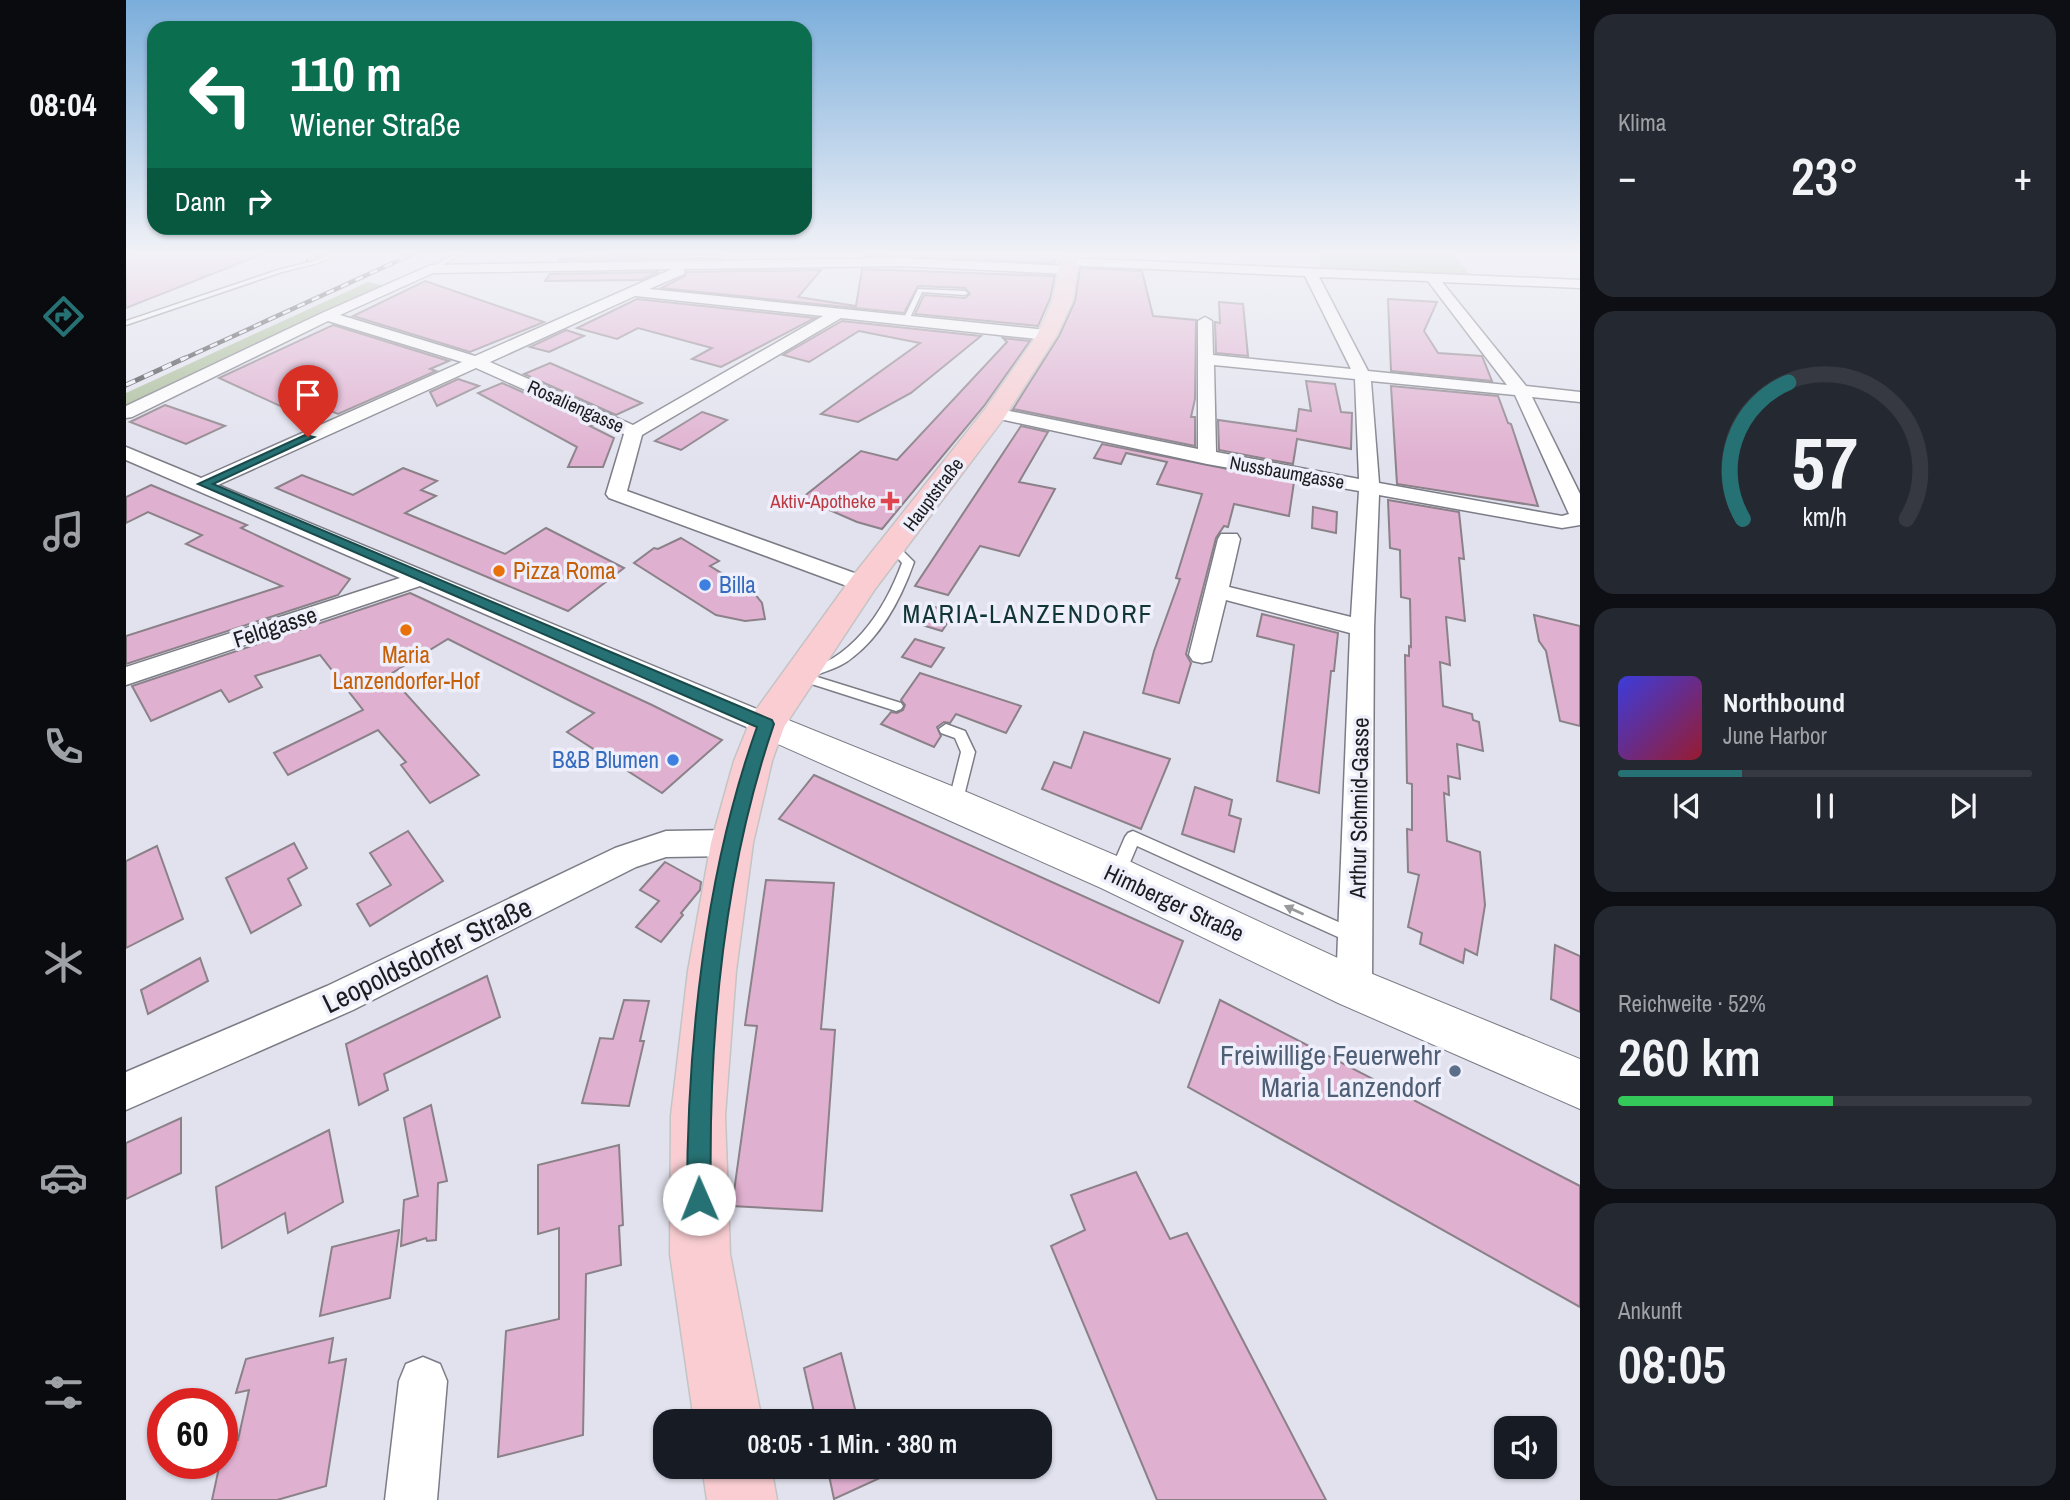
<!DOCTYPE html>
<html lang="de">
<meta charset="utf-8">
<style>
:root{--surface:#171b24;--page:#242831;--text:#f1f3f6;--muted:#9ea1a6;--line:#363941;--accent:#267173}
body{margin:0;font-family:"Archivo Narrow",sans-serif;background:var(--page);color:var(--text);height:100vh;display:flex;flex-direction:column;font-size:26px;white-space:nowrap}
*{box-sizing:border-box;margin:0}
p{font-size:23px;color:var(--muted)}
.icon{flex:none;width:38px;height:38px;fill:none;stroke:currentColor;stroke-width:2;stroke-linecap:round;stroke-linejoin:round}
.map{position:relative;flex:1;overflow:hidden}
.details{display:flex;flex-direction:column;gap:14px;padding:14px;background:#0d0f14;width:490px}
.details>*{flex:none}
.hud{position:absolute;left:21px;top:21px;width:665px;height:214px;border-radius:21px;box-shadow:0 2px 5px #0004;background:#0b6e4f;color:#fff;overflow:hidden}
.fabs{position:absolute;left:1368px;top:1416px;display:grid;gap:14px}
.fabs a{display:grid;place-items:center;width:63px;height:63px;border-radius:14px;background:var(--surface);box-shadow:0 2px 5px #0004;font-size:35px}
.speed{position:absolute;left:21px;top:1388px;display:flex;gap:14px;font-size:35px;font-weight:700;text-align:center}
.speed>*{display:grid;place-content:center;width:91px;height:91px;border-radius:50%;background:var(--surface);box-shadow:0 2px 5px #0004;line-height:1}
.speed .limit{border:10px solid #d22;background:#fff;color:#111}
.pin{position:absolute;display:grid;place-items:center;width:60px;height:60px;color:#fff;margin:-72px -30px;border-radius:50% 50% 50% 0;rotate:-45deg;box-shadow:0 0 7px #0007}
.pin .icon{rotate:45deg}
.me{position:absolute;width:77px;margin:-38px;rotate:359deg;stroke-linejoin:round;filter:drop-shadow(0 0 5px #0008)}
.turn{display:flex;align-items:center;gap:24px;height:147px;padding:0 28px;font-size:32px}
.turn .icon{width:91px;height:91px;stroke-width:2.5}
.turn b{display:block;font-size:49px;line-height:60px}
.then{display:flex;align-items:center;height:66px;padding:0 28px;background:#0003;gap:14px;font-size:26px}
.big{font-size:52px;font-weight:600;line-height:1.1}
.details .widget{flex:1;display:flex;flex-direction:column;justify-content:center;gap:10px;min-width:0;padding:0 24px;border-radius:21px;background:var(--page)}
.details .dial{align-items:center;gap:0}
.dial svg{height:182px;overflow:visible;fill:none;stroke:var(--line);stroke-width:7;stroke-linecap:round;text-anchor:middle}
.dial text{fill:var(--text);stroke:none}
.song{display:flex;align-items:center;gap:21px}
.cover{width:84px;height:84px;border-radius:10px;background:linear-gradient(135deg,hsl(240 70% 55%),hsl(350 70% 35%))}
.played{height:7px;border-radius:4px;background:linear-gradient(90deg,var(--accent) 30%,var(--line) 30%)}
.keys{display:flex;justify-content:space-around;direction:ltr}
.heat{display:flex;justify-content:space-between;align-items:center;font-size:38px;direction:ltr}
.charge{height:10px;border-radius:5px;background:linear-gradient(90deg,#34c759 52%,var(--line) 0)}
.trip{position:absolute;left:527px;top:1409px;width:399px;height:70px;border-radius:21px;background:var(--surface);box-shadow:0 2px 5px #0004;font-weight:600;line-height:70px;text-align:center}
main{display:flex;flex:1;min-height:0}
.tabs{display:flex;flex-direction:column;width:126px;justify-content:space-around;align-items:center;background:#090b0e;color:var(--muted)}
.tabs .icon{width:49px;height:49px}
.tabs .on{color:var(--accent)}
.tabs b{font-size:32px;color:var(--text)}
.map>svg:first-child{display:block}
.green{fill:#a7bb94}
.building{fill:#e0b0d0;stroke:#8b8188;stroke-width:2}
.lines{fill:none;stroke-linecap:round;stroke-linejoin:round}
.service-casing{stroke:#7b7c86;stroke-width:3}
.minor-casing{stroke:#7b7c86;stroke-width:3}
.tertiary-casing{stroke:#7b7c86;stroke-width:2}
.primary-casing{stroke:#c4c4c5;stroke-width:3}
.service{fill:#fff;fill-rule:evenodd}
.minor{fill:#fff;fill-rule:evenodd}
.tertiary{fill:#fff;fill-rule:evenodd}
.primary{fill:#f9cdd1;fill-rule:evenodd}
.rail-far1-casing{stroke:#37373c;stroke-width:4.5}
.rail-casing{stroke:#37373c;stroke-width:5}
.rail-far1{stroke:#efeffb;stroke-width:2.5;stroke-dasharray:8;stroke-linecap:butt}
.rail{stroke:#efeffb;stroke-width:3.5;stroke-dasharray:10;stroke-linecap:butt}
.oneway{fill:#99999b}
.route{fill:#267173;stroke:#19494b;stroke-width:2}
.health-dot{fill:#e0444e;stroke:#efeffb;stroke-width:2.5}
.food-dot{fill:#e8710a;stroke:#efeffb;stroke-width:2.5}
.shop-dot{fill:#3f7fe0;stroke:#efeffb;stroke-width:2.5}
.service-dot{fill:#5c6f8a;stroke:#efeffb;stroke-width:2.5}
.labels{text-anchor:middle;stroke-width:7;stroke-linejoin:round;paint-order:stroke}
.far-street-label{font-size:19px;fill:#1c1c20;stroke:#efeffb}
.far-health-label{font-size:19px;fill:#be3a42;stroke:#efeffb;text-anchor:end}
.food-label{font-size:23px;fill:#c56008;stroke:#efeffb;text-anchor:start}
.shop-label{font-size:23px;fill:#366cbe;stroke:#efeffb;text-anchor:start}
.street-label{font-size:23px;fill:#1c1c20;stroke:#efeffb}
.quarter-label{font-size:26px;letter-spacing:2px;fill:#113435;stroke:#efeffb}
.near-street-label{font-size:28px;fill:#1c1c20;stroke:#efeffb}
.near-service-label{font-size:28px;fill:#4e5e75;stroke:#efeffb;text-anchor:end}
</style>
<main>
<nav class="tabs">
<b>08:04</b>
<svg class="icon on" aria-label="directions" viewBox="0 0 24 24"><path d="M12 3l9 9-9 9-9-9zM9 14v-3h6M13 9l2 2-2 2"/></svg>
<svg class="icon" aria-label="music" viewBox="0 0 24 24"><path d="M9 18V5l10-2v13"/><circle cx="6" cy="18" r="3"/><circle cx="16" cy="16" r="3"/></svg>
<svg class="icon" aria-label="phone" viewBox="0 0 24 24"><path d="M5 4h4l2 5-3 2q2 4 5 5l2-3 5 2v4C11 20 4 13 5 4z"/></svg>
<svg class="icon" aria-label="climate" viewBox="0 0 24 24"><path d="M12 3v18M4 7l16 10M4 17L20 7"/></svg>
<svg class="icon" aria-label="car" viewBox="0 0 24 24"><path d="M5 17H2v-5l4-1 3-4h7l3 4 3 1v5h-3M9 17h6M6 11h13"/><circle cx="7" cy="17" r="2"/><circle cx="17" cy="17" r="2"/></svg>
<svg class="icon" aria-label="filters" viewBox="0 0 24 24"><path d="M4 7h16M4 17h16"/><circle cx="9" cy="7" r="2"/><circle cx="15" cy="17" r="2"/></svg>
</nav>
<div class="map">
<svg width="1454" height="1500" viewBox="0 0 1454 1500">
<rect width="100%" height="100%" fill="#e1e2ee"/>
<g class="green">
<path d="M1193 252 1328 254 1344 275 1203 270 1194 268Z"/>
<path d="M242 282 259 286 0 408V393Z"/>
</g>
<g class="building">
<path d="M10 252H139V253L0 308V256Z"/>
<path d="M460 252H483L482 256 596 254V258L433 260 435 258H457Z"/>
<path d="M738 252H933L928 263 738 256Z"/>
<path d="M954 268 1016 271 1027 316 1070 320 1069 399 1065 417H1069V446L887 409 933 336 949 301Z"/>
<path d="M736 269 929 276 924 299 912 326 789 314 798 295 839 298 844 294 839 288 792 286 778 313 535 288 559 276 561 272 695 270 672 297 730 306Z"/>
<path d="M533 272 515 280 419 281 424 274Z"/>
<path d="M299 281 418 322 344 352 227 316Z"/>
<path d="M511 299 689 318 595 367 566 359 586 348 512 328 491 339 451 328Z"/>
<path d="M1262 299 1311 302 1298 331 1312 353 1356 356 1366 381 1265 371Z"/>
<path d="M1093 302 1117 304 1122 356 1090 353 1089 322 1094 323Z"/>
<path d="M716 321 855 336 785 393 732 422 695 414 794 343 733 331 683 362 657 355Z"/>
<path d="M207 325 323 361 304 369 310 371 212 414 205 411 185 420 93 378Z"/>
<path d="M440 330 458 336 423 352 404 347Z"/>
<path d="M877 338 904 341 858 406 756 529 731 522 676 498 735 451 771 460 881 342Z"/>
<path d="M424 363 516 403 490 415 398 374Z"/>
<path d="M332 379 353 386 311 406 304 392Z"/>
<path d="M1180 381 1209 384 1215 412 1226 413 1225 449 1171 439 1167 464 1093 450 1092 420 1170 431 1173 409 1185 411Z"/>
<path d="M376 383 469 424 464 426 488 438 477 467H442L451 447 352 393Z"/>
<path d="M1265 386 1372 396 1382 423 1385 424 1412 506 1271 484Z"/>
<path d="M39 405 99 426 60 444 4 422Z"/>
<path d="M576 412 601 420 555 450 529 441Z"/>
<path d="M895 426 922 432 893 482 929 489 893 556 854 546 822 595 789 586Z"/>
<path d="M976 444 1168 482 1163 516 1108 504 1102 527 1098 526 1090 538 1060 654 1065 663 1053 703 1017 693 1028 651 1054 579 1050 578 1076 494 1031 484 1041 462 1000 453 995 464 968 458Z"/>
<path d="M277 468 311 481 295 490 310 496 279 513 379 554 420 528 498 568 442 611 150 488 176 475 227 495Z"/>
<path d="M25 485 121 525 115 528 224 579 212 595 0 664V636L156 586 60 544 76 535 22 512 0 523V497Z"/>
<path d="M1262 500 1333 512 1338 559 1333 558 1339 621 1320 617 1324 665 1314 662 1317 706 1346 714 1347 720 1353 722 1357 751 1331 744 1334 779 1322 776 1323 795 1318 793 1321 841 1354 852 1359 905 1351 955 1339 949 1337 963 1294 944 1296 933 1282 927 1293 875 1282 872 1281 829 1286 830V784L1281 783 1279 655 1283 656V646L1285 647 1284 599 1275 597 1274 550 1264 548Z"/>
<path d="M1187 507 1211 512 1210 533 1186 528Z"/>
<path d="M555 538 593 561 584 566 628 593 636 603 639 619 619 621 590 615 508 563 528 548 532 549Z"/>
<path d="M284 593 526 705 596 740 536 793 441 732 468 713 322 639 263 675 353 775 304 803 275 765 280 762 252 730 162 775 148 753 237 710 194 655 129 676 136 687 103 702 95 690 25 721 6 686Z"/>
<path d="M802 605 828 613 816 631 789 623Z"/>
<path d="M1136 614 1212 633 1208 671H1205L1193 793 1151 781 1168 645 1131 636Z"/>
<path d="M1408 615 1454 626V726L1434 721 1420 651 1413 641Z"/>
<path d="M789 639 818 648 805 667 776 657Z"/>
<path d="M794 673 895 706 880 733 830 714 824 723 818 722 811 727 815 736 808 747 755 724 765 712 771 713 777 710 779 705 775 700Z"/>
<path d="M958 732 1044 759 1015 829 916 789 928 762 945 768Z"/>
<path d="M688 775 1057 941 1033 1003 653 819Z"/>
<path d="M1069 787 1106 800 1103 815 1115 819 1108 852 1056 834Z"/>
<path d="M282 831 317 881 244 926 231 904 265 885 244 853Z"/>
<path d="M168 843 181 868 162 879 175 905 125 933 100 878Z"/>
<path d="M31 846 57 919 0 948V861Z"/>
<path d="M539 862 575 882 574 890 555 913 557 915 535 942 510 927 533 901 514 890Z"/>
<path d="M640 880 708 883 695 1029 709 1030 696 1211 606 1206 631 1026 619 1025Z"/>
<path d="M1429 945 1454 956V1012L1425 999Z"/>
<path d="M74 958 82 981 22 1014 15 990Z"/>
<path d="M361 976 374 1017 258 1074 262 1090 233 1105 220 1044Z"/>
<path d="M498 1000 523 1001 514 1041H518L503 1106 456 1103 474 1038 487 1039Z"/>
<path d="M1094 1000 1454 1186V1307L1062 1087Z"/>
<path d="M305 1105 321 1181 312 1183 310 1240 301 1241 300 1238 275 1246 278 1200 292 1196 278 1118Z"/>
<path d="M55 1118V1173L0 1199V1143Z"/>
<path d="M203 1130 217 1202 162 1233 159 1213 96 1248 90 1187Z"/>
<path d="M493 1145 497 1225 493 1226 495 1265 460 1274 457 1435 372 1457 380 1331 433 1319V1228L412 1234V1165Z"/>
<path d="M1010 1172 1044 1239 1061 1233 1200 1500H1031L925 1246 959 1230 945 1195Z"/>
<path d="M273 1230 264 1298 194 1316 206 1247Z"/>
<path d="M207 1338 203 1363 220 1359 200 1486 151 1500H86L94 1463H96L98 1442 112 1440 123 1390 110 1393 120 1359Z"/>
<path d="M715 1353 732 1421H690L678 1368Z"/>
<path d="M701 1466H780L708 1499Z"/>
</g>
<g class="lines">
<defs>
<g id="service">
<path d="M208 252H216L192 263 156 272 0 325V321L152 270 188 261Z"/>
<path d="M329 254 334 255 307 270 302 269Z"/>
<path d="M792 289 839 291 842 293 839 295 796 292 783 320 776 322Z"/>
<path d="M767 544 771 545 788 562C776 596 756 635 727 657 716 667 702 670 688 676L775 703 777 706 775 709 770 711 670 679 669 676 670 673C725 662 758 612 776 563L762 547Z"/>
<path d="M820 724 839 731 849 752 836 804 834 808H824L822 804 835 752 829 738 815 733 813 729Z"/>
<path d="M1007 831 1235 932 1237 937 1235 942 1229 945 1223 942 1011 846 997 879 991 881 985 879 983 874 999 837 1002 833Z"/>
</g>
<g id="minor">
<path d="M775 258 942 266 949 270 942 274 775 266 558 269V274L523 289 921 330 929 335 921 340 715 318 516 435 501 491 745 579 748 584 745 589H729L483 498 480 494 498 434 350 368 92 485 650 717 654 724 650 731 640 734 630 731 294 586 0 685V667L274 578 0 460V447L75 478 336 362 202 321 6 417 0 418V406L196 313 305 265ZM546 269 349 356 214 315 307 273ZM509 296H510L697 316 507 425 364 362Z"/>
<path d="M943 258 1454 280V288L1316 282 1400 386 1454 392V402L1406 397 1454 494V525L1436 528 1253 495 1248 628 1246 988 1241 1000 1228 1005 1215 1000 1210 988 1224 633 1100 600 1085 661 1076 663 1067 661 1063 655 1092 539 1095 534H1111L1114 539 1103 587 1225 617 1233 491 1081 464 869 418 860 413 869 408 1072 449V321L1079 317 1086 321 1087 355 1225 369 1179 276 938 265 937 262ZM1193 277 1302 281 1381 385 1242 371ZM1088 365 1229 379 1233 479 1090 452ZM1245 381 1389 395 1443 514 1436 516 1253 483Z"/>
<path d="M606 830 617 834 621 843 617 852 606 856 540 857 510 867 227 1010 0 1110V1072L201 986 489 848 540 831Z"/>
<path d="M297 1357 314 1364 321 1381 311 1500H259L273 1381 280 1364Z"/>
</g>
<path id="tertiary" d="M640 711 843 793 1005 862 1244 973 1454 1059V1109L1212 1003 975 888 627 733 622 724 627 715Z"/>
<g id="primary">
<path d="M939 252H957L952 262 947 300 931 335 878 418 749 589 658 727 646 761 627 843 610 971 599 1116 604 1254 636 1421H568L544 1254 545 1116 562 971 585 843 608 761 627 714 726 577 860 408 911 335 927 300 934 262Z"/>
<path d="M576 1466H645L651 1500H581Z"/>
</g>
</defs>
<use href="#service" class="service-casing"/>
<use href="#minor" class="minor-casing"/>
<use href="#tertiary" class="tertiary-casing"/>
<use href="#primary" class="primary-casing"/>
<use href="#service" class="service"/>
<use href="#minor" class="minor"/>
<use href="#tertiary" class="tertiary"/>
<use href="#primary" class="primary"/>
<defs>
<g id="rail-far1">
<path d="M182 260 201 252"/>
<path d="M55 360 291 252"/>
</g>
<path id="rail" d="M0 385 59 358"/>
</defs>
<use href="#rail-far1" class="rail-far1-casing"/>
<use href="#rail" class="rail-casing"/>
<use href="#rail-far1" class="rail-far1"/>
<use href="#rail" class="rail"/>
</g>
<defs><path id="oneway-solid" d="M-6-.8H1V-3.2L6.5 0L1 3.2V.8H-6Z" transform="scale(1.75)"/></defs>
<use class="oneway" href="#oneway-solid" transform="translate(1168 910) rotate(-156)"/>
<linearGradient id="sky" x2="0" y2="1"><stop stop-color="#7baedb"/><stop offset="0.55" stop-color="#f2f2f7"/><stop offset="1" stop-color="#f2f2f7" stop-opacity="0"/></linearGradient>
<rect width="1454" height="462" fill="url(#sky)"/>
<path class="route" d="M179 435 188 437 87 484 646 720 648 724C597 873 582 1042 585 1199L581 1207 573 1211 565 1207 561 1199C561 1045 579 872 631 727L72 484Z"/>
<path class="health-dot" d="M760.5 490.5h7v7h7v7h-7v7h-7v-7h-7v-7h7z"/>
<g class="food-dot">
<circle cx="373" cy="571" r="7"/>
<circle cx="280" cy="630" r="7"/>
</g>
<g class="shop-dot">
<circle cx="579" cy="585" r="7"/>
<circle cx="547" cy="760" r="7"/>
</g>
<circle class="service-dot" cx="1329" cy="1071" r="7"/>
<g class="labels">
<g class="far-street-label">
<text transform="translate(450 406) rotate(24)" y="7">Rosaliengasse</text>
<text transform="translate(1161 472) rotate(10)" y="7">Nussbaumgasse</text>
<text transform="translate(807 494) rotate(-53)" y="7">Hauptstraße</text>
</g>
<g class="far-health-label">
<text x="750" y="508">Aktiv-Apotheke</text>
</g>
<g class="food-label">
<text x="387" y="579">Pizza Roma</text>
<text x="280" y="663" text-anchor="middle">Maria<tspan x="280" dy="26">Lanzendorfer-Hof</tspan></text>
</g>
<g class="shop-label">
<text x="593" y="593">Billa</text>
<text x="533" y="768" text-anchor="end">B&amp;B Blumen</text>
</g>
<g class="street-label">
<text transform="translate(149 627) rotate(-18)" y="8">Feldgasse</text>
<text transform="translate(1233 808) rotate(-89)" y="8">Arthur Schmid-Gasse</text>
<text transform="translate(1048 903) rotate(25)" y="8">Himberger Straße</text>
</g>
<g class="quarter-label">
<text x="902" y="623">MARIA-LANZENDORF</text>
</g>
<g class="near-street-label">
<text transform="translate(301 955) rotate(-26)" y="10">Leopoldsdorfer Straße</text>
</g>
<g class="near-service-label">
<text x="1315" y="1065">Freiwillige Feuerwehr<tspan x="1315" dy="32">Maria Lanzendorf</tspan></text>
</g>
</g>
</svg>
<div class="fabs">
<a><svg class="icon" aria-label="sound" viewBox="0 0 24 24"><path d="M4 9h4l5-4v14l-5-4H4zM17 9q2 3 0 6"/></svg></a>
</div>
<div class="speed"><div class="limit">60</div></div>
<div class="pin" style="left:182px;top:437px;background:#d93025"><svg class="icon" aria-label="arrive" viewBox="0 0 24 24"><path d="M6 21V4h12l-3 4 3 4H6"/></svg></div>
<svg class="me" style="left:573px;top:1199px" viewBox="-20 -20 40 40"><circle r="19" fill="#fff"/><path d="M0-13L10 11 0 6-10 11z" fill="#267173"/></svg>
<div class="trip">08:05 · 1 Min. · 380 m</div>
<div class="hud">
<div class="turn"><svg class="icon" aria-label="left" viewBox="0 0 24 24"><path d="M17 20v-9H6M10 6l-5 5 5 5"/></svg><div><b>110 m</b>Wiener Straße</div></div>
<div class="then">Dann<svg class="icon" aria-label="right" viewBox="0 0 24 24"><path d="M7 20v-9h11M14 6l5 5-5 5"/></svg></div>
</div>
</div>
<section class="details">
<div class="widget"><p>Klima</p>
<div class="heat"><a>−</a><b class="big">23°</b><a>+</a></div>
</div>
<div class="widget dial"><svg viewBox="0 0 100 80">
<path d="M14 69A42 42 0 1 1 86 69"/>
<path d="M14 69A42 42 0 0 1 34 9" stroke="#267173"/>
<text x="50" y="56" font-size="32" font-weight="700">57</text>
<text x="50" y="72" font-size="11">km/h</text>
</svg></div>
<div class="widget">
<div class="song"><i class="cover"></i><div><b>Northbound</b><p>June Harbor</p></div></div>
<div class="played"></div>
<div class="keys"><svg class="icon" aria-label="previous" viewBox="0 0 24 24"><path d="M18 5L8 12l10 7zM5 5v14"/></svg><svg class="icon" aria-label="pause" viewBox="0 0 24 24"><path d="M8 5v14M16 5v14"/></svg><svg class="icon" aria-label="next" viewBox="0 0 24 24"><path d="M6 5l10 7-10 7zM19 5v14"/></svg></div>
</div>
<div class="widget"><p>Reichweite · 52%</p><b class="big">260 km</b><div class="charge"></div></div>
<div class="widget"><p>Ankunft</p><b class="big">08:05</b></div>
</section>
</main>
